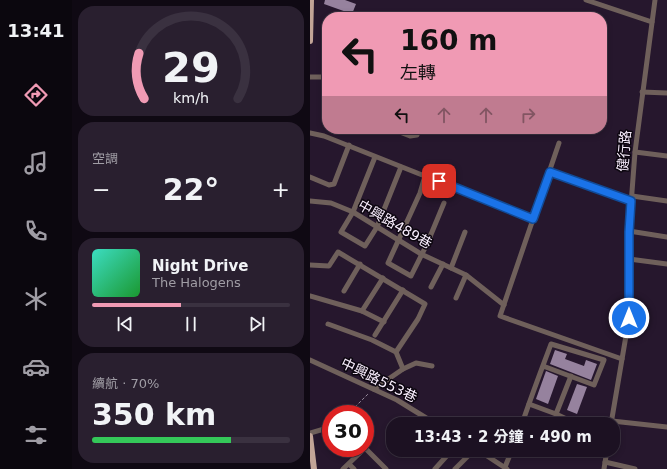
<!DOCTYPE html>
<html lang="zh-TW">
<meta charset="utf-8">
<style>
:root{--surface:#1c1122;--page:#291f2f;--text:#f1f3f6;--muted:#a09da5;--line:#3a3140;--accent:#f09ab4}
body{margin:0;font-family:"DejaVu Sans","Noto Sans TC",sans-serif;background:var(--page);color:var(--text);height:100vh;display:flex;flex-direction:column;font-size:15px;white-space:nowrap}
*{box-sizing:border-box;margin:0}
p{font-size:13px;color:var(--muted)}
.icon{flex:none;width:22px;height:22px;fill:none;stroke:currentColor;stroke-width:2;stroke-linecap:round;stroke-linejoin:round}
.map{position:relative;flex:1;overflow:hidden}
.side{display:flex;flex-direction:column;gap:6px;padding:6px;background:#0f0913;width:238px}
.side>*{flex:none}
.hud{position:absolute;left:12px;top:12px;width:285px;height:122px;border-radius:16px;box-shadow:0 2px 6px #0003,0 0 0 1px var(--line);background:#f09ab4;color:#111;overflow:hidden}
.speed{position:absolute;left:12px;top:405px;display:flex;gap:8px;font-size:20px;font-weight:700;text-align:center}
.speed>*{display:grid;place-content:center;width:52px;height:52px;border-radius:50%;background:var(--surface);box-shadow:0 2px 6px #0003,0 0 0 1px var(--line);line-height:1}
.speed .limit{border:6px solid #d22;background:#fff;color:#111}
.pin{position:absolute;display:grid;place-items:center;width:34px;height:34px;color:#fff;margin:-17px;border-radius:8px;box-shadow:0 2px 6px #0006}
.me{position:absolute;width:44px;margin:-22px;rotate:0deg;stroke-linejoin:round;filter:drop-shadow(0 0 3px #0008)}
.turn{display:flex;align-items:center;gap:14px;height:84px;padding:0 12px;font-size:18px}
.turn .icon{width:52px;height:52px;stroke-width:2.5}
.turn b{display:block;font-size:28px;line-height:34px}
.lanes{display:flex;align-items:center;height:38px;padding:0 12px;background:#0003;justify-content:center;gap:20px;direction:ltr}
.lanes .off{opacity:.35}
.big{font-size:30px;font-weight:700;line-height:1.1}
.side .tile{flex:1;display:flex;flex-direction:column;justify-content:center;gap:6px;min-width:0;padding:0 14px;border-radius:16px;background:var(--page)}
.side .dial{align-items:center;gap:0}
.dial svg{height:104px;overflow:visible;fill:none;stroke:var(--line);stroke-width:7;stroke-linecap:round;text-anchor:middle}
.dial text{fill:var(--text);stroke:none}
.song{display:flex;align-items:center;gap:12px}
.cover{width:48px;height:48px;border-radius:6px;background:linear-gradient(135deg,hsl(170 70% 55%),hsl(130 70% 35%))}
.played{height:4px;border-radius:2px;background:linear-gradient(90deg,var(--accent) 45%,var(--line) 45%)}
.keys{display:flex;justify-content:space-around;direction:ltr}
.heat{display:flex;justify-content:space-between;align-items:center;font-size:22px;direction:ltr}
.charge{height:6px;border-radius:3px;background:linear-gradient(90deg,#34c759 70%,var(--line) 0)}
.trip{position:absolute;left:76px;top:417px;width:234px;height:40px;border-radius:16px;background:var(--surface);box-shadow:0 2px 6px #0003,0 0 0 1px var(--line);font-weight:700;line-height:40px;text-align:center}
main{display:flex;flex:1;min-height:0}
.dock{display:flex;flex-direction:column;width:72px;justify-content:space-around;align-items:center;background:#0b070e;color:var(--muted)}
.dock .icon{width:28px;height:28px}
.dock .on{color:var(--accent)}
.dock b{font-size:18px;color:var(--text)}
.map>svg:first-child{display:block}
.building{fill:#96829e}
.lines{fill:none;stroke-linecap:round;stroke-linejoin:round}
.path{stroke:#998d9f;stroke-width:1;stroke-dasharray:3 2;stroke-linecap:butt}
.minor{stroke:#6f605b;stroke-width:5}
.major{stroke:#c2a497;stroke-width:6}
.route-casing{stroke:#114b97;stroke-width:10}
.route{stroke:#1a73e8;stroke-width:7}
.labels{text-anchor:middle;stroke-width:3;stroke-linejoin:round;paint-order:stroke}
.street-label{font-size:14px;fill:#f9eefe;stroke:#0c060f}
</style>
<main>
<nav class="dock">
<b>13:41</b>
<svg class="icon on" aria-label="directions" viewBox="0 0 24 24"><path d="M12 3l9 9-9 9-9-9zM9 14v-3h6M13 9l2 2-2 2"/></svg>
<svg class="icon" aria-label="music" viewBox="0 0 24 24"><path d="M9 18V5l10-2v13"/><circle cx="6" cy="18" r="3"/><circle cx="16" cy="16" r="3"/></svg>
<svg class="icon" aria-label="phone" viewBox="0 0 24 24"><path d="M5 4h4l2 5-3 2q2 4 5 5l2-3 5 2v4C11 20 4 13 5 4z"/></svg>
<svg class="icon" aria-label="climate" viewBox="0 0 24 24"><path d="M12 3v18M4 7l16 10M4 17L20 7"/></svg>
<svg class="icon" aria-label="car" viewBox="0 0 24 24"><path d="M5 17H2v-5l4-1 3-4h7l3 4 3 1v5h-3M9 17h6M6 11h13"/><circle cx="7" cy="17" r="2"/><circle cx="17" cy="17" r="2"/></svg>
<svg class="icon" aria-label="filters" viewBox="0 0 24 24"><path d="M4 7h16M4 17h16"/><circle cx="9" cy="7" r="2"/><circle cx="15" cy="17" r="2"/></svg>
</nav>
<section class="side">
<div class="tile dial"><svg viewBox="0 0 100 80">
<path d="M14 69A42 42 0 1 1 86 69"/>
<path d="M14 69A42 42 0 0 1 10 34" stroke="#f09ab4"/>
<text x="50" y="56" font-size="32" font-weight="700">29</text>
<text x="50" y="72" font-size="11">km/h</text>
</svg></div>
<div class="tile"><p>空調</p>
<div class="heat"><a>−</a><b class="big">22°</b><a>+</a></div>
</div>
<div class="tile">
<div class="song"><i class="cover"></i><div><b>Night Drive</b><p>The Halogens</p></div></div>
<div class="played"></div>
<div class="keys"><svg class="icon" aria-label="previous" viewBox="0 0 24 24"><path d="M18 5L8 12l10 7zM5 5v14"/></svg><svg class="icon" aria-label="pause" viewBox="0 0 24 24"><path d="M8 5v14M16 5v14"/></svg><svg class="icon" aria-label="next" viewBox="0 0 24 24"><path d="M6 5l10 7-10 7zM19 5v14"/></svg></div>
</div>
<div class="tile"><p>續航 · 70%</p><b class="big">350 km</b><div class="charge"></div></div>
</section>
<div class="map">
<svg width="357" height="469" viewBox="0 0 357 469">
<rect width="100%" height="100%" fill="#26172d"/>
<g class="building">
<path d="M15 0H35L46 4 42 14 14 4Z"/>
<path d="M245 350 257 354 255 359 274 366 276 360 287 364 281 380 240 364Z"/>
<path d="M236 371 248 376 238 404 226 399Z"/>
<path d="M267 384 277 387 267 414 257 410Z"/>
</g>
<g class="lines">
<path class="path" d="M38 414 59 393"/>
<g class="minor">
<path d="M276 0 342 22"/>
<path d="M0 77H17"/>
<path d="M332 92 357 93"/>
<path d="M82 129 100 136 107 135 109 129"/>
<path d="M0 133 14 136 223 219"/>
<path d="M249 143 190 316 312 359"/>
<path d="M325 152 357 156"/>
<path d="M65 157 43 212 31 232 55 246 67 227 91 167"/>
<path d="M239 171 321 201"/>
<path d="M115 176 110 193 78 263 101 276 117 244 134 203"/>
<path d="M0 177 19 185 24 184 39 145"/>
<path d="M322 196 357 201"/>
<path d="M0 201 21 203 43 212 111 254 156 275 194 305"/>
<path d="M319 231 357 237"/>
<path d="M319 259 357 264"/>
<path d="M0 265 19 266 28 252 115 304 108 319 86 352"/>
<path d="M141 268 155 232"/>
<path d="M121 287 133 264"/>
<path d="M34 291 50 264"/>
<path d="M0 296 52 311 74 322"/>
<path d="M146 298 156 275"/>
<path d="M52 311 73 278"/>
<path d="M18 324 62 340 86 352 93 369"/>
<path d="M65 335 93 290"/>
<path d="M0 360 87 400 126 424"/>
<path d="M64 389 93 369 106 363 122 366"/>
<path d="M219 404 246 414 261 376"/>
<path d="M246 414 267 424"/>
<path d="M302 421 357 427"/>
<path d="M212 424C221 397 231 371 241 344L294 360 284 385 233 366"/>
<path d="M301 424 319 318V231L325 152 345 0"/>
<path d="M0 433 21 427"/>
<path d="M55 448 76 469"/>
<path d="M168 450 197 469"/>
<path d="M295 462 325 469"/>
<path d="M39 464 44 469"/>
<path d="M195 467 202 450"/>
<path d="M33 469 55 448"/>
<path d="M125 469 142 450"/>
<path d="M145 469 164 450"/>
<path d="M294 469 297 450"/>
</g>
<g class="major">
<path d="M0 41 1 0"/>
<path d="M0 436 4 469"/>
</g>
</g>
<g class="lines">
<defs>
<path id="route" d="M129 181 223 219 240 172 321 201 319 232V318"/>
</defs>
<use href="#route" class="route-casing"/>
<use href="#route" class="route"/>
</g>
<g class="labels">
<g class="street-label">
<text transform="translate(314 151) rotate(-85)" y="5">健行路</text>
<text transform="translate(85 224) rotate(30)" y="5">中興路489巷</text>
<text transform="translate(69 380) rotate(26)" y="5">中興路553巷</text>
</g>
</g>
</svg>
<div class="speed"><div class="limit">30</div></div>
<div class="pin" style="left:129px;top:181px;background:#d93025"><svg class="icon" aria-label="arrive" viewBox="0 0 24 24"><path d="M6 21V4h12l-3 4 3 4H6"/></svg></div>
<svg class="me" style="left:319px;top:318px" viewBox="-20 -20 40 40"><circle r="17" fill="#1a73e8" stroke="#fff" stroke-width="3"/><path d="M0-11L8 9 0 5-8 9z" fill="#fff"/></svg>
<div class="trip">13:43 · 2 分鐘 · 490 m</div>
<div class="hud">
<div class="turn"><svg class="icon" aria-label="left" viewBox="0 0 24 24"><path d="M17 20v-9H6M10 6l-5 5 5 5"/></svg><div><b>160 m</b>左轉</div></div>
<div class="lanes"><svg class="icon" aria-label="left" viewBox="0 0 24 24"><path d="M17 20v-9H6M10 6l-5 5 5 5"/></svg><svg class="icon off" aria-label="ahead" viewBox="0 0 24 24"><path d="M12 20V5M6 11l6-6 6 6"/></svg><svg class="icon off" aria-label="ahead" viewBox="0 0 24 24"><path d="M12 20V5M6 11l6-6 6 6"/></svg><svg class="icon off" aria-label="right" viewBox="0 0 24 24"><path d="M7 20v-9h11M14 6l5 5-5 5"/></svg></div>
</div>
</div>
</main>
